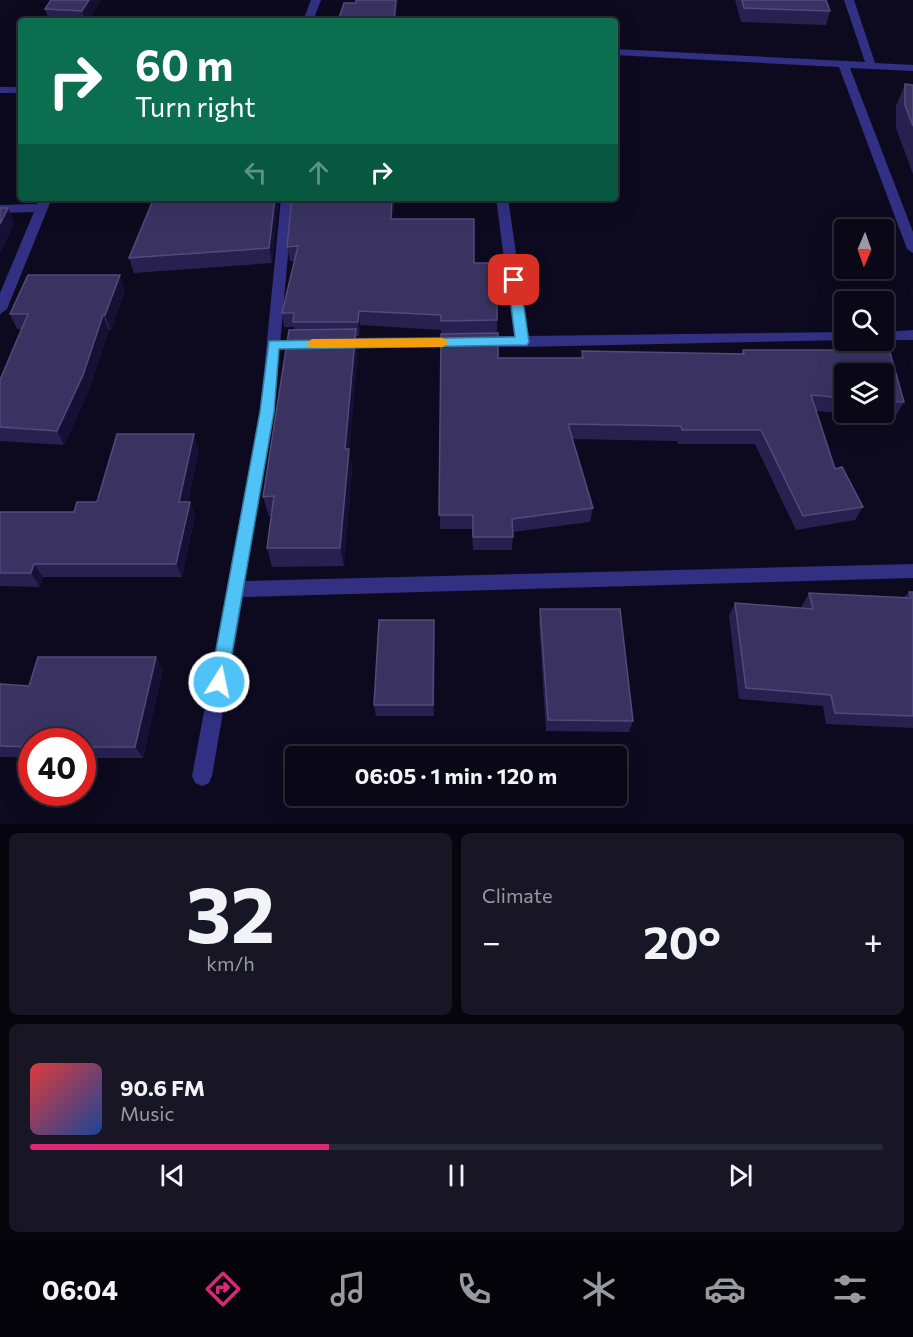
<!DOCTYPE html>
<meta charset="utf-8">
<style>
:root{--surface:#0a0817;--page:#181624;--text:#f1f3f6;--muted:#999aa1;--line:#2a2936;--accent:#db2777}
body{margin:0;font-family:Commissioner,sans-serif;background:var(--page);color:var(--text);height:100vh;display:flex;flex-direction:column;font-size:22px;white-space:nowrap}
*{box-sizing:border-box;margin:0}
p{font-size:20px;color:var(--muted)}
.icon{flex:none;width:33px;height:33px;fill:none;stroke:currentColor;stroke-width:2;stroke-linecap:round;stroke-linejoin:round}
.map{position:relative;height:824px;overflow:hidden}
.drawer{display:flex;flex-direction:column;gap:9px;padding:9px;background:#06040d;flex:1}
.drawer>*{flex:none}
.top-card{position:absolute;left:18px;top:18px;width:600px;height:183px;border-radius:6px;box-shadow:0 6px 24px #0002,0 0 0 2px var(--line);background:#0b6e4f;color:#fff;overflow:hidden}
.needle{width:39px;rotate:182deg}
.fabs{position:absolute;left:834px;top:219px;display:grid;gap:12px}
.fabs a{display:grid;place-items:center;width:60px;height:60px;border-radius:6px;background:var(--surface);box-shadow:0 6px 24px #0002,0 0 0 2px var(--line);font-size:30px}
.speed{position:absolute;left:18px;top:728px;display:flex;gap:12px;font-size:30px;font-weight:700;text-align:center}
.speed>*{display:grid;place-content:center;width:78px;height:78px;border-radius:50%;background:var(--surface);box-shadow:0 6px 24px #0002,0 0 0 2px var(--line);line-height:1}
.speed .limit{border:9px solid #d22;background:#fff;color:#111}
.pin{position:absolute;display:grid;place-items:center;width:51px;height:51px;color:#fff;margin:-26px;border-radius:12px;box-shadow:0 3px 9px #0006}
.me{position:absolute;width:66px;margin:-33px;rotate:10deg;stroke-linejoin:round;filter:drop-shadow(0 0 4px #0008)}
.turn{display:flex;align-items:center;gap:21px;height:126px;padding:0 18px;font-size:27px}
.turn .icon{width:78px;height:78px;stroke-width:2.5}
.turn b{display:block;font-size:42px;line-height:51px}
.lanes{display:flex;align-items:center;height:57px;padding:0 18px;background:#0003;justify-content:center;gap:30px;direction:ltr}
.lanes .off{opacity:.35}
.big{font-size:45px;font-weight:700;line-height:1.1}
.drawer .tile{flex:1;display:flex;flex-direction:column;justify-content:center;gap:9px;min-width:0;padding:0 21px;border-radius:9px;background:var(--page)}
.drawer .dial{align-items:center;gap:0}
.dial b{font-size:78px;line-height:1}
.song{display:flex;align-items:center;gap:18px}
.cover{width:72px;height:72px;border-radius:9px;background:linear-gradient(135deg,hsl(0 70% 55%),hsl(220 70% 35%))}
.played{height:6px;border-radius:3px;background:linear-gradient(90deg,var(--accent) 35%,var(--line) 35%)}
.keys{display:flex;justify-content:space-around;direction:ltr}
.heat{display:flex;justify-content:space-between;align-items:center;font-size:33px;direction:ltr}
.drawer .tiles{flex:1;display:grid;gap:9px;grid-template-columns:1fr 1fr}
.tile:last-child{grid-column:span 2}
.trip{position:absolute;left:285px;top:746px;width:342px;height:60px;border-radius:6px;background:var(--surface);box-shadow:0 6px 24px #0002,0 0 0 2px var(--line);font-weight:700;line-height:60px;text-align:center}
.tabs{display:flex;height:96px;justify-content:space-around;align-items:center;background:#040309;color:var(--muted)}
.tabs .icon{width:42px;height:42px}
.tabs .current{color:var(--accent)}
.tabs b{font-size:27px;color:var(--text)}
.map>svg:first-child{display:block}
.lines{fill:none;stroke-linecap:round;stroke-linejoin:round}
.minor{fill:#313083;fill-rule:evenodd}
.wall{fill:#28214f;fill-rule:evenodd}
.shaded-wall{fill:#161034}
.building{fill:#3a3362;stroke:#514a7b;stroke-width:1.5}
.route{fill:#4fc3f7;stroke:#337fa1;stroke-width:1.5}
.slow{fill:#f59e0b}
</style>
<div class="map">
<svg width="913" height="824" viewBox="0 0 913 824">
<rect width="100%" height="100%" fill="#0d0a1f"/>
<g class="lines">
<g class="minor">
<path d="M311 0H321L313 21H303Z"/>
<path d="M844 0H854L875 63 913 65V71L850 68 913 232V253L907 249 839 67 615 55V49L865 62Z"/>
<rect x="0" y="87" width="21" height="6"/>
<path d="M40 198H52L7 309 0 314V293L34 212 0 213V205L37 204Z"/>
<path d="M281 198H293L274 412 245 581 913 564V578L243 597 212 776 209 783 202 786 195 783 192 776 260 412Z"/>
<path d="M496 198H508L528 336 844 332V340H849L522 347H331L329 343 336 338 514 336Z"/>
<path d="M913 330V340H879H884V332Z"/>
</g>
</g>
<g class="wall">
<path d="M51 0H101L87 21H49L45 9Z"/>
<path d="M735 0H826L830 11 826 25 741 22Z"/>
<path d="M905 84 913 85V174L896 128V106Z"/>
<path d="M154 198H277L278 204 272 263 134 273 129 258Z"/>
<path d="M292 198H394L393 219H474V263H497V333H498V358H581L582 351 741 354 743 350H834L836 346 889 349 904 402 895 417 816 411 835 469 842 467 863 507 855 520 796 530 755 444H678L677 441 572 439 593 508 590 522 513 532 512 550H473L472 529H440L441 330 360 325 359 336H356L358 350 349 452 352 469 344 566 272 567 267 548 271 516H269L263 497 289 330H294V327H284L282 313 294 261H290L287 247ZM844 374H884V412H844Z"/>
<path d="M125 290 111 330H109L89 390 64 445 0 441V380L22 329H17L10 314Z"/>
<path d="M199 449 188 502H190L195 516 182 577H43L40 587 0 586V512H74L97 502Z"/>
<path d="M909 592H913V728L826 724 823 706 739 699 729 616 735 603 802 609V606L809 593 904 597Z"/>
<path d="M540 609 633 721 629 732 546 731 539 621Z"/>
<path d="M435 632 434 716H376L374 705Z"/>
<path d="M163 669 143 758H82V741H32V757H0V684L29 686Z"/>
</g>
<g class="shaded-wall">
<path d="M89 0H101L87 21H85L82 11Z"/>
<path d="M396 0H398L396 21H394Z"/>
<path d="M275 198H277L278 204 272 263 269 248Z"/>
<path d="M392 198H394L392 233 391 219Z"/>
<path d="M8 208 15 223 0 254V224Z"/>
<path d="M120 275 125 290 111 330 105 315Z"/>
<path d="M359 311 360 325 359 336 358 322Z"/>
<path d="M103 315 109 330 89 390 64 445 57 431Z"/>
<path d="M356 329 358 350 349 452 352 469 344 566 340 548 345 449Z"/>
<path d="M194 434 199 449 185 516 179 502Z"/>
<path d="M190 502 195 516 182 577 176 564Z"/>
<path d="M34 564 43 577 40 587 31 573Z"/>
<path d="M434 620 435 632 434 716 433 705Z"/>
<path d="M156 657 163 669 143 758 135 747Z"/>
</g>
<g class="building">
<path d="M51 0H89L82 11 45 9Z"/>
<path d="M356 0H396L394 21H338L344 3H356Z"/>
<path d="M742 0H826L830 11 744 8Z"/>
<path d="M905 84 913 85V126L905 105Z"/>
<path d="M154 198H275L269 248 129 258Z"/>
<path d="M292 198H392L391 219H474V263H497V320L441 321V315L359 311 358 322H293L294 313H282L298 246 287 247Z"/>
<path d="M0 208H8L0 224Z"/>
<path d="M28 275H120L105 315H103L83 375 57 431 0 427V380L28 314H10Z"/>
<path d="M356 329 345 449H349L340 548H267L274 496 263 497 289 330Z"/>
<path d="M498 333V358H583L582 351 744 354 743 350H837L836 346 889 349 904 402 884 401V374H844V398L811 395 835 469 842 467 863 507 803 516 761 430H682L681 426 568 424 593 508 512 519 513 537H473V515H439L441 334Z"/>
<path d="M117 434H194L179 502H190L176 564H34L31 573H0V512H74L77 502H97Z"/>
<path d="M909 592H913V716L835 713 831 695 746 688 735 603 813 609 809 593 911 598Z"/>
<path d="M540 609H620L633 721 548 720Z"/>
<path d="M379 620H434L433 705H374Z"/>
<path d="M38 657H156L135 747H82V741H32V747L0 746V684L29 686Z"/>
</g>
<path class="route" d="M514 276 520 280 529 342 527 345 279 349 274 412 227 682 225 688 219 691 213 688 210 682 260 412 269 341 515 337 508 280Z"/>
<path class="slow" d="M443 338 449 342 443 347 312 348 306 344 312 339Z"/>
</svg>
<div class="fabs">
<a><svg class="needle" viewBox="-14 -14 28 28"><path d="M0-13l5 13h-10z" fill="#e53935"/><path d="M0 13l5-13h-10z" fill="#999aa1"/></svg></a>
<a><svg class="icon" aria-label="search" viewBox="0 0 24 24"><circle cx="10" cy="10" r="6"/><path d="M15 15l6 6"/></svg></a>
<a><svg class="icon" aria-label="layers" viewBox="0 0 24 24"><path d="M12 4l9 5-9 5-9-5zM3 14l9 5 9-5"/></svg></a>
</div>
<div class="speed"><div class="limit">40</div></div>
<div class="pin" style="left:514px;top:280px;background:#d93025"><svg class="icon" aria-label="arrive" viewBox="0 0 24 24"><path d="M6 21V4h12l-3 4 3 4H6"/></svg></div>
<svg class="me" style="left:219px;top:682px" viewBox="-20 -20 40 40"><circle r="17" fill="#4fc3f7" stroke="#fff" stroke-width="3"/><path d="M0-11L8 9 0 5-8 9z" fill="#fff"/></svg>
<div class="trip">06:05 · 1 min · 120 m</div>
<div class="top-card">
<div class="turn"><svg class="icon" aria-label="right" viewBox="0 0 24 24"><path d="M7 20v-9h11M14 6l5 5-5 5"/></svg><div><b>60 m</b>Turn right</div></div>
<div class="lanes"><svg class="icon off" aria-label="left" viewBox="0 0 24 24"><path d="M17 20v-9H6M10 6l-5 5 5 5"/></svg><svg class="icon off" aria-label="ahead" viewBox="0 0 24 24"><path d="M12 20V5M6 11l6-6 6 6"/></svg><svg class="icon" aria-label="right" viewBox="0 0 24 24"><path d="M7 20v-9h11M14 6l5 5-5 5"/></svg></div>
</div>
</div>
<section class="drawer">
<div class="tiles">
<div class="tile dial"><b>32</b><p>km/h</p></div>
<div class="tile"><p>Climate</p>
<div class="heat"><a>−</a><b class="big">20°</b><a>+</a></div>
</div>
<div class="tile">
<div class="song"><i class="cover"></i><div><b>90.6 FM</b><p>Music</p></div></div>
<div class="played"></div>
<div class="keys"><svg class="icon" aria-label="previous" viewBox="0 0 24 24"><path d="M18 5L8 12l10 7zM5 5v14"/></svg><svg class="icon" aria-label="pause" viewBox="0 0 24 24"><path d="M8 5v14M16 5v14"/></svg><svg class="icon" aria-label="next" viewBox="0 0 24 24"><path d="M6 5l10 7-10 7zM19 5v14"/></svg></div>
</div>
</div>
</section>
<nav class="tabs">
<b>06:04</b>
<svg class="icon current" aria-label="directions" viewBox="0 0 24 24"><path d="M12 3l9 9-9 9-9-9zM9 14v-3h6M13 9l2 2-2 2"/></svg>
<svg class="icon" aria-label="music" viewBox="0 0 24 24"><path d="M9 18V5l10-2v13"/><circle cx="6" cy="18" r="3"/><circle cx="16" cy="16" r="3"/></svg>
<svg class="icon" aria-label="phone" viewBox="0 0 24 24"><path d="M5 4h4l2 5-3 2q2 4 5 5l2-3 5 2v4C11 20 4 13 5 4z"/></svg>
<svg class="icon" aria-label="climate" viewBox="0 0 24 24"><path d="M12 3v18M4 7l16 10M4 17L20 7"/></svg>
<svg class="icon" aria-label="car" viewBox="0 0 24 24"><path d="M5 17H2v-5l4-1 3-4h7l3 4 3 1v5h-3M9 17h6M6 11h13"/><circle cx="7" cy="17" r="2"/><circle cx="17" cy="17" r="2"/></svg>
<svg class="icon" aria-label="filters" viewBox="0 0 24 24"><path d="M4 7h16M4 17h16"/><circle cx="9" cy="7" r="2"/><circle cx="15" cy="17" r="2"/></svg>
</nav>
